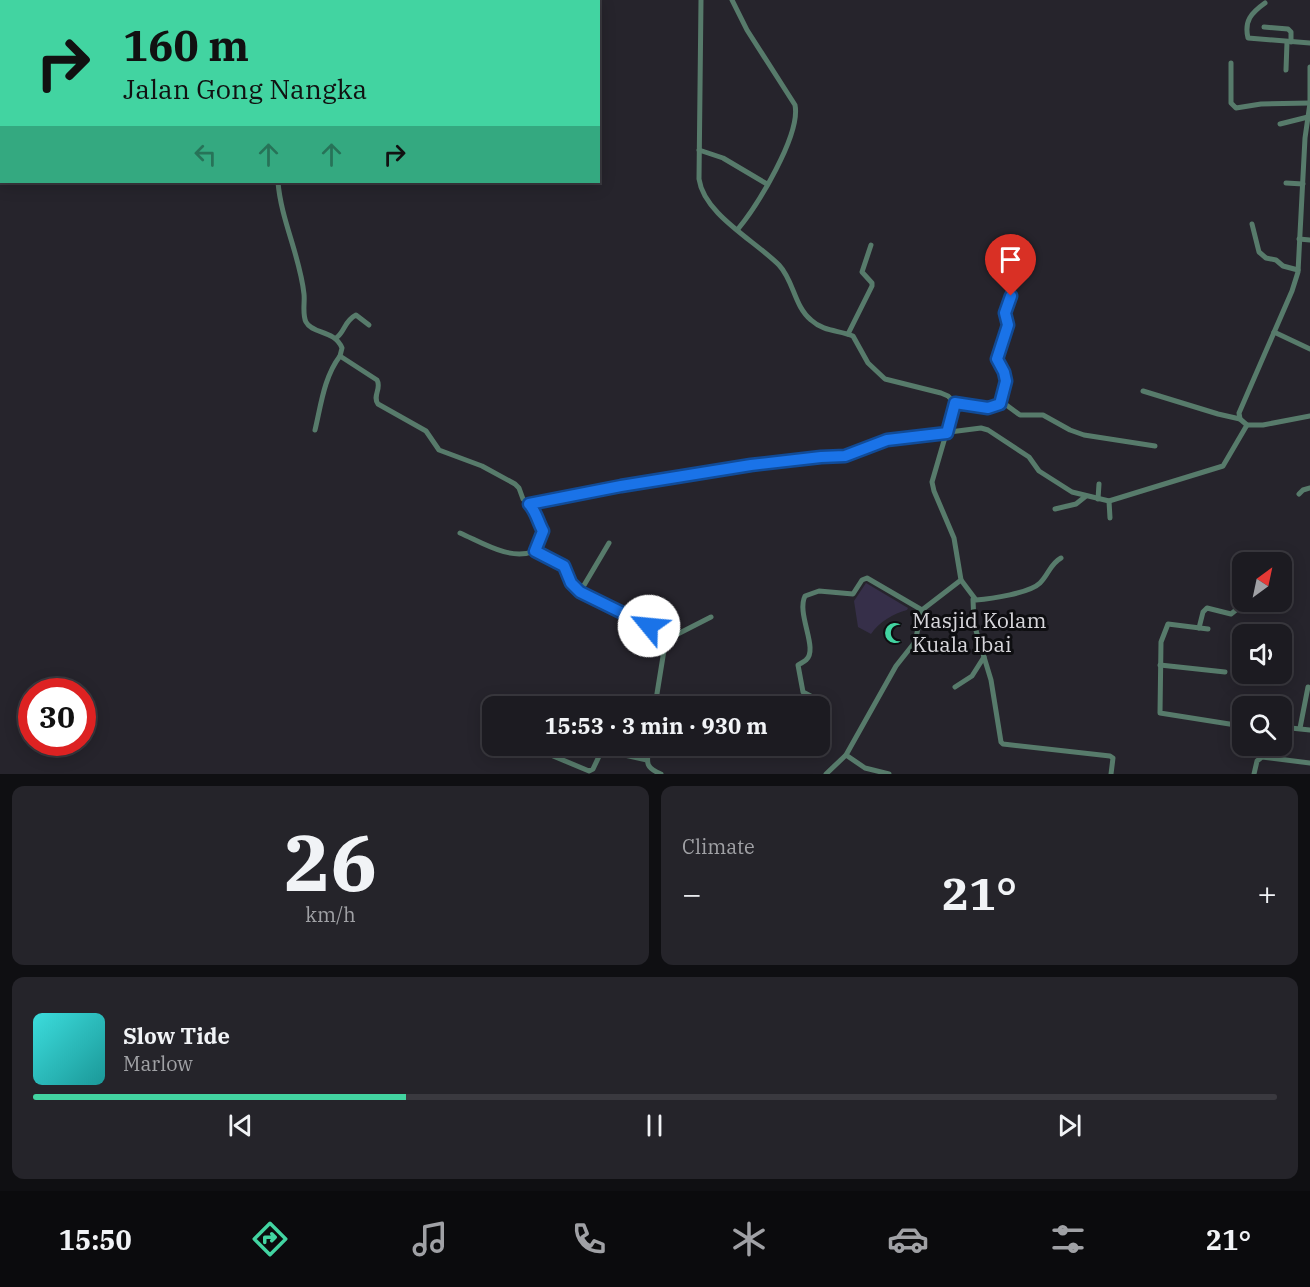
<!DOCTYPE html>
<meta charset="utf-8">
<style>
:root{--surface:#1c1b21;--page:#25242a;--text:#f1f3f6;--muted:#a0a1a5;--line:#3a393f;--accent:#42d4a1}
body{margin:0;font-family:"IBM Plex Serif",serif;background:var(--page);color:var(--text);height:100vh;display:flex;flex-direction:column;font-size:22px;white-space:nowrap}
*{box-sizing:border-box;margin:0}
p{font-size:20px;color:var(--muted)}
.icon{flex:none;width:33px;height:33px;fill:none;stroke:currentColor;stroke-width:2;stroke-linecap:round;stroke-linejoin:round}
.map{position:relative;height:774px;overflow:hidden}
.side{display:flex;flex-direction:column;gap:12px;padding:12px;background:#0f0f12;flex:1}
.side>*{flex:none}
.banner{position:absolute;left:0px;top:0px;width:600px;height:183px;box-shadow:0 3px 15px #0003,0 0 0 2px var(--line);background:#42d4a1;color:#111;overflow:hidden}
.needle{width:39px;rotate:33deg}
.fabs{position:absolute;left:1232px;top:552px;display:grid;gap:12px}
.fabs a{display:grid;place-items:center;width:60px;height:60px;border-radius:12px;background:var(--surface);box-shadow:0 3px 15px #0003,0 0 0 2px var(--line);font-size:30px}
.speed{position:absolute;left:18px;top:678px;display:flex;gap:12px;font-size:30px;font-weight:700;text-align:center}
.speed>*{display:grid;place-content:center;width:78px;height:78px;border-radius:50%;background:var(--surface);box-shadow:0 3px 15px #0003,0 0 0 2px var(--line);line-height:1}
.speed .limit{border:9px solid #d22;background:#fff;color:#111}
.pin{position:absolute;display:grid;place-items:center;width:51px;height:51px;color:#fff;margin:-62px -26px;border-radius:50% 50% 50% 0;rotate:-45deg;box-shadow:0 0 6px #0007}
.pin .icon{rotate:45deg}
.me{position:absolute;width:66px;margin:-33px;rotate:298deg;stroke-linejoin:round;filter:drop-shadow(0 0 4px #0008)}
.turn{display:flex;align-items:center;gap:21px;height:126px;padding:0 24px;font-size:27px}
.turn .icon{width:78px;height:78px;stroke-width:2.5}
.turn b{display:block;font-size:42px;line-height:51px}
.lanes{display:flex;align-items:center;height:57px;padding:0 24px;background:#0003;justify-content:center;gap:30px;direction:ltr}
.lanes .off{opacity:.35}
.big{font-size:45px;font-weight:700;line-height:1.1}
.side .widget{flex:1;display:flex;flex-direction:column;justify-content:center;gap:9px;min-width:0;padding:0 21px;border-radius:12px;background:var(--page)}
.side .dial{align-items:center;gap:0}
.dial b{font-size:78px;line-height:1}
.song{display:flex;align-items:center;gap:18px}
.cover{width:72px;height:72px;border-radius:9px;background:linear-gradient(135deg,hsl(180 70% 55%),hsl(180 70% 35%))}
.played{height:6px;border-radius:3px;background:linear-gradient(90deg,var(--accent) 30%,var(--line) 30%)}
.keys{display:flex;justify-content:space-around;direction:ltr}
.heat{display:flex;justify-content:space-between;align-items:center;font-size:33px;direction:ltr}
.side .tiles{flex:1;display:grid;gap:12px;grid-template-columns:1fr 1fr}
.widget:last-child{grid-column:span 2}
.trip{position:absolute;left:482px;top:696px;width:348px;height:60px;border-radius:12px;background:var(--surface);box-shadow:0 3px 15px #0003,0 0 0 2px var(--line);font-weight:700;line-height:60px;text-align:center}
.dock{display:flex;height:96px;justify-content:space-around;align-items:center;background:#0b0b0d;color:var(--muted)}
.dock .icon{width:42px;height:42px}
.dock .current{color:var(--accent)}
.dock b{font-size:27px;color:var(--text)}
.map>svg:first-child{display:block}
.green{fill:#362f49}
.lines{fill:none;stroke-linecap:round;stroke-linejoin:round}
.stream{stroke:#4a4455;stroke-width:1.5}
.minor{stroke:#577b6b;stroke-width:5}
.route-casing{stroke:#114b97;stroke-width:15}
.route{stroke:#1a73e8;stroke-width:10}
.labels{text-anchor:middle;stroke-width:6;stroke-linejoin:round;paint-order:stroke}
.poi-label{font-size:21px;fill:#d8d7dc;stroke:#0e0e11;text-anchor:start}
</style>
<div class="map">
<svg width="1310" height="774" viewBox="0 0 1310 774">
<rect width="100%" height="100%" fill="#26242c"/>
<path class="green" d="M866 583 908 608 907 610C894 613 878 623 871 634L858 627 854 601Z"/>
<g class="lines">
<g class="stream">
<path d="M218 2 220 0"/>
<path d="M0 157 2 156"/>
</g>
<g class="minor">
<path d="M701 0 699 179C704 214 754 240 779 265 794 281 794 306 811 320 824 332 839 330 853 336L868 363 885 379 941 393 948 396 955 403 932 482 934 491 954 538 961 580 922 610 915 642 896 666 846 755"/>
<path d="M732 0 747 30 795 105C801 135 757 206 738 229"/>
<path d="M67 2 69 0"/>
<path d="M201 2 203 0"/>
<path d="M230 2 231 0"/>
<path d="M0 3H2"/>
<path d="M1265 3C1251 13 1244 21 1248 38L1310 43"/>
<path d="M1264 27 1288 29 1291 32V42"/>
<path d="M1231 63V103L1236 108 1261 104 1310 103"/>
<path d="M1310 67V103L1305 138 1298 272 1292 291 1239 413 1240 419 1247 425H1263L1310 416"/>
<path d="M1286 70 1287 42"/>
<path d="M1280 124 1308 117"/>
<path d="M0 143H2"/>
<path d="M699 150 723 158 767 184"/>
<path d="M0 167 2 166"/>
<path d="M278 182C281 220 300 256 304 294 305 302 302 314 306 322 312 334 335 330 342 348L340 356 377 380C382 388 372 396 378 404L426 431 439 450 482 466 515 484 519 488 523 499 535 511 537 520 543 532 535 551C510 561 483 543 460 533"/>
<path d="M1286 183 1303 184"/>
<path d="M1252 224 1259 252 1266 258 1276 260 1283 266 1298 270"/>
<path d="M1299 239 1310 240"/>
<path d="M1274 332 1310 349"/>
<path d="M848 334 872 286V283L862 272 871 245"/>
<path d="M336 338C345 332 344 321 356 315L369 325"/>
<path d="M1143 391 1218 414 1240 419"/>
<path d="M955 403 988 408 1005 404 1020 415H1043L1070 430 1084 435 1155 446"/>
<path d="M1000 404 1006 381 1004 372 997 359 1008 325 1005 313 1017 279"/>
<path d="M315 430C321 405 324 377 340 356"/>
<path d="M1299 494 1303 490 1310 488"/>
<path d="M1098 499 1099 484"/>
<path d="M1109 501 1110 518"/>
<path d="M529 504 621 486 751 465 845 456 887 440 981 428 988 430 1029 457 1039 471 1072 492 1109 501 1223 466 1247 425"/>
<path d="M1055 509 1076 504 1086 496"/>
<path d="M535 551C544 555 558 560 564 567 573 575 568 584 582 593 607 609 652 615 665 644L655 706"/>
<path d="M961 580 976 600C991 599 1030 593 1040 583 1049 574 1050 564 1061 558"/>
<path d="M580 592 609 543"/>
<path d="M973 599 974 624 991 680 1001 742 1003 744 1110 756 1113 758 1111 774"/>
<path d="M1199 628 1203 612 1207 608 1231 614 1236 610 1242 591"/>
<path d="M1208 629 1168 624 1161 642 1160 713 1242 726"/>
<path d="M664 641 711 617"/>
<path d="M1160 665 1225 672"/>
<path d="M955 687 972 676 984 657"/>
<path d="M1262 703V706"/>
<path d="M820 708 818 700 803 692 798 665C801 663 804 662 806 660 819 649 796 614 805 596L819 591 853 594 862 580 867 578 922 610"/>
<path d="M1281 727 1310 730"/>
<path d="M1300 728 1308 687"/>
<path d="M544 746 546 753 589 771 593 769 602 750 647 760"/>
<path d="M649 746C647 762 644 767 661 774"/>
<path d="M826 774 846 755 865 768 889 774"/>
<path d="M1254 774 1257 761 1262 757 1310 763"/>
</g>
</g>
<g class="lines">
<defs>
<path id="route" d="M649 626 580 592 571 583 564 566 535 551 543 531C538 522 536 511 529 504L621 486 751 465 821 457 845 456 887 440 947 433 955 403 988 408 1000 404 1006 381 1004 372 997 359 1008 325 1005 313 1011 296"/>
</defs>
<use href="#route" class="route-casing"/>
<use href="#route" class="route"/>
</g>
<defs>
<symbol id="mosque-bare" viewBox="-9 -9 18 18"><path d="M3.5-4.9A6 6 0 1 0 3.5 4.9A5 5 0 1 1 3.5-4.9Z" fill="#42d4a1" stroke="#0e0e11" stroke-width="2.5" paint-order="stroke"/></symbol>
</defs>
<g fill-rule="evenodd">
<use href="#mosque-bare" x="880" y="618" width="30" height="30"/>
</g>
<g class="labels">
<g class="poi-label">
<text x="912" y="628">Masjid Kolam<tspan x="912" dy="24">Kuala Ibai</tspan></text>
</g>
</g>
</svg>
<div class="fabs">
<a><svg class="needle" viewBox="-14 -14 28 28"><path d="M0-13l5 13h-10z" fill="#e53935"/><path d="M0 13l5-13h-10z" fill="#a0a1a5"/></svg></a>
<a><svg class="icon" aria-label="sound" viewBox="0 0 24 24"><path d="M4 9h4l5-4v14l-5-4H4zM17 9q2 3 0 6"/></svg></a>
<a><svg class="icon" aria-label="search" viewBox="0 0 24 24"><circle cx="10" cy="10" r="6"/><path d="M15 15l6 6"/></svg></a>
</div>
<div class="speed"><div class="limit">30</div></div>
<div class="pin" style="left:1011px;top:296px;background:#d93025"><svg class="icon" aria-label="arrive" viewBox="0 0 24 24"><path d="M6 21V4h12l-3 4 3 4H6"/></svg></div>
<svg class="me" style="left:649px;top:626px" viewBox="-20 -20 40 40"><circle r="19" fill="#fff"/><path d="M0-13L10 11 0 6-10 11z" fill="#1a73e8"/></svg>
<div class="trip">15:53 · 3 min · 930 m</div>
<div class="banner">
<div class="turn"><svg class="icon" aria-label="right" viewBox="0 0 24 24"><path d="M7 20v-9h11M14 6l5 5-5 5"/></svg><div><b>160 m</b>Jalan Gong Nangka</div></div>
<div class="lanes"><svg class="icon off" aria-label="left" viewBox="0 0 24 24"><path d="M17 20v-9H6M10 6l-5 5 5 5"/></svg><svg class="icon off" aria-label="ahead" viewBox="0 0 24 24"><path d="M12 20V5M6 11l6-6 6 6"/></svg><svg class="icon off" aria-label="ahead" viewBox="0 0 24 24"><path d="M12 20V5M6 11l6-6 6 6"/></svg><svg class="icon" aria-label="right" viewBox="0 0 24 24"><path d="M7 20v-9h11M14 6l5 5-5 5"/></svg></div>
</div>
</div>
<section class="side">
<div class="tiles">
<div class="widget dial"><b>26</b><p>km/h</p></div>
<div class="widget"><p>Climate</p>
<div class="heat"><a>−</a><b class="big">21°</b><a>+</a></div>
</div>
<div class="widget">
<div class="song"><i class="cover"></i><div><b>Slow Tide</b><p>Marlow</p></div></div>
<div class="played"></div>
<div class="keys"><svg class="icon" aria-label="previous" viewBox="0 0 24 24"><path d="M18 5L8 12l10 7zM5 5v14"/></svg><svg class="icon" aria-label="pause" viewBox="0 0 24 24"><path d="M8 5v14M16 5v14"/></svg><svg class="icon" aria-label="next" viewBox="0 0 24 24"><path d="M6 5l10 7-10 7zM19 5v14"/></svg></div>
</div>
</div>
</section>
<nav class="dock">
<b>15:50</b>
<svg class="icon current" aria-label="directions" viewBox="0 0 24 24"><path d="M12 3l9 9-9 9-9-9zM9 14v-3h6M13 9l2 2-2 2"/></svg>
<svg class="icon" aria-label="music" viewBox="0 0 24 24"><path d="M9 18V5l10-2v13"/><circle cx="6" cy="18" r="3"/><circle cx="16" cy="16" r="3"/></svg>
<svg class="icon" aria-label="phone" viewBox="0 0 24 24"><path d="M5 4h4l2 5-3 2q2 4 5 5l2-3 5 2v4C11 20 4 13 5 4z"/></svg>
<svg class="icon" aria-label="climate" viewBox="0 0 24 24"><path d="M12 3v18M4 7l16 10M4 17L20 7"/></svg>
<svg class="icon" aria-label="car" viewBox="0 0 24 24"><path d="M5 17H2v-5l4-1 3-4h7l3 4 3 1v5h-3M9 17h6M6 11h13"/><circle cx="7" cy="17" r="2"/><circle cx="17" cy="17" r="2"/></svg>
<svg class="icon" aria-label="filters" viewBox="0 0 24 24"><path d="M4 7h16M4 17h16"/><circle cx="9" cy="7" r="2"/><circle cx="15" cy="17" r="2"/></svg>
<b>21°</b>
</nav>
